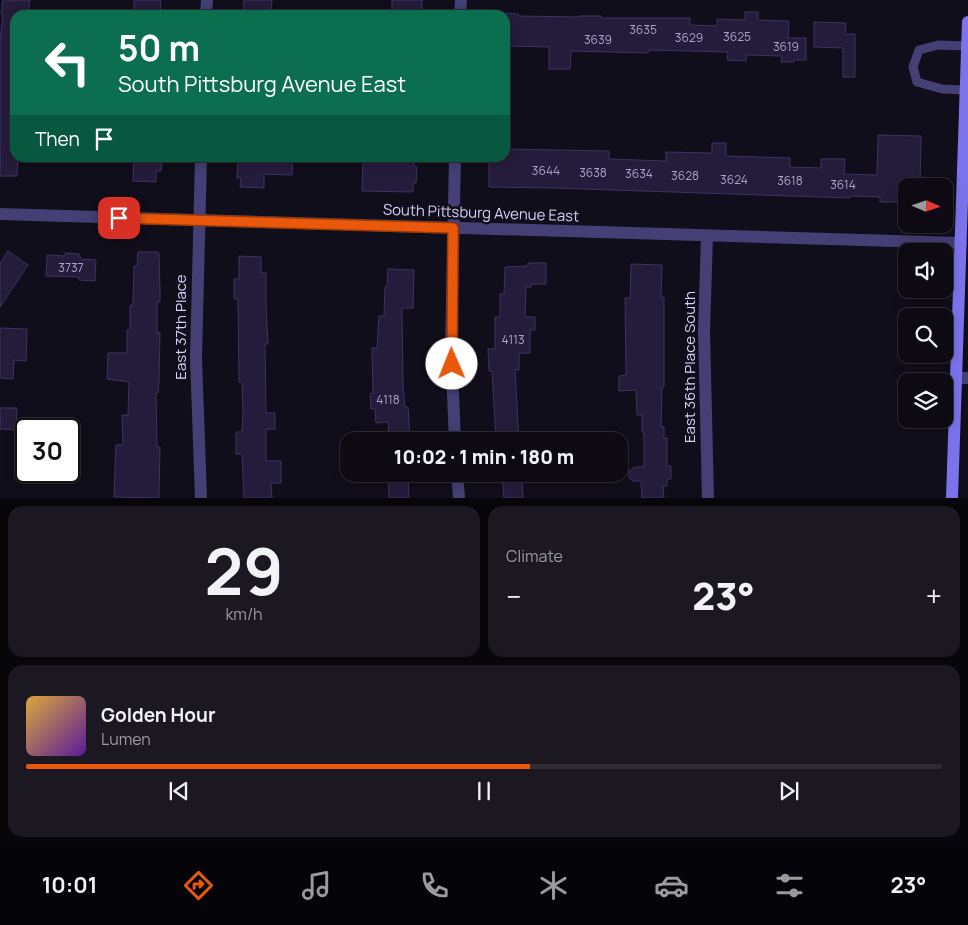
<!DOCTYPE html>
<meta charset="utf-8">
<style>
:root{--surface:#0d0a14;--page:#1b1822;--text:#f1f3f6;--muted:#9a9aa0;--line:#2d2b34;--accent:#ea580c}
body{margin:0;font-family:Manrope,sans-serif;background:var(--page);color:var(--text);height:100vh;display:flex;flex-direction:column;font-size:19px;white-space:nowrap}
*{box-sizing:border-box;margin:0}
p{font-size:16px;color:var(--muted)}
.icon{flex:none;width:28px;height:28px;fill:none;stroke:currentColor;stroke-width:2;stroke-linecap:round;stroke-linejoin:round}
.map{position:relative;height:498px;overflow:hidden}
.sheet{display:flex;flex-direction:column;gap:8px;padding:8px;background:#07060b;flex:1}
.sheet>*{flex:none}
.hud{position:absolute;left:10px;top:10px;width:500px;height:152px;border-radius:15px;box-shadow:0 2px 12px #0003,0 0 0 1px var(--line);background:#0b6e4f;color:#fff;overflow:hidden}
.needle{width:32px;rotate:92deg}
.controls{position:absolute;left:898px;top:178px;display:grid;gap:10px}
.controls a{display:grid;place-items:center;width:55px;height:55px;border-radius:10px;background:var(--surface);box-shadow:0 2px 12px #0003,0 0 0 1px var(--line);font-size:25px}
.speed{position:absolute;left:15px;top:418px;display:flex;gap:10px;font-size:25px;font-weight:700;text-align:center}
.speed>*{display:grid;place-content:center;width:65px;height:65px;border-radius:50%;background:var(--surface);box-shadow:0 2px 12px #0003,0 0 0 1px var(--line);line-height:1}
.speed .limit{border:2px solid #111;border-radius:8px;background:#fff;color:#111}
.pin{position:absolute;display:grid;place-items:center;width:42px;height:42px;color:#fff;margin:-21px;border-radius:10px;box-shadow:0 2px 8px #0006}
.me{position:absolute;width:55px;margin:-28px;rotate:359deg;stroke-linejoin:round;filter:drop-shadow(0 0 4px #0008)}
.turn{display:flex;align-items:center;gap:18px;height:105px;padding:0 25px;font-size:22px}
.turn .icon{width:65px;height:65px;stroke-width:2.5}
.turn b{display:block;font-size:35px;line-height:42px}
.then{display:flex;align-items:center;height:48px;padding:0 25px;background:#0003;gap:10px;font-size:19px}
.big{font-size:38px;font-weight:800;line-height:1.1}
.sheet .tile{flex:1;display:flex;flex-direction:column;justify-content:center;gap:8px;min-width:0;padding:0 18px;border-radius:15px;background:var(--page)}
.sheet .dial{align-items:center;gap:0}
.dial b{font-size:65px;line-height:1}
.song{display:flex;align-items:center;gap:15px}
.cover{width:60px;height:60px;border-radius:8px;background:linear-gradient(135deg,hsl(40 70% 55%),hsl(270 70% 35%))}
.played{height:5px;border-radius:2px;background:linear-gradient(90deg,var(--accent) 55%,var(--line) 55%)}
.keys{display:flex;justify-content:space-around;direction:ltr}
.heat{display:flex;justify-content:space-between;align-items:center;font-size:28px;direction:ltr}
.sheet .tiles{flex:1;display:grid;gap:8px;grid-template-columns:1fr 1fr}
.tile:last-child{grid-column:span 2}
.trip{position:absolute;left:340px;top:432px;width:288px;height:50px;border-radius:15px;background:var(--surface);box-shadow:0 2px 12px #0003,0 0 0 1px var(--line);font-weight:800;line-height:50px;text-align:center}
.menu{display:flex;height:80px;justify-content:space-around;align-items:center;background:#050408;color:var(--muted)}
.menu .icon{width:35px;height:35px}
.menu .selected{color:var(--accent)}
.menu b{font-size:22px;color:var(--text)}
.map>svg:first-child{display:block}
.building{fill:#241c3a;stroke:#3e3263}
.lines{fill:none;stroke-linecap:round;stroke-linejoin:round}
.lane{stroke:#443f74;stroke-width:9}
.street{stroke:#443f74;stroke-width:12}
.secondary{stroke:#7c73ec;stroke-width:12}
.route-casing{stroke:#983908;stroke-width:12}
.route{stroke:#ea580c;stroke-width:9}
.labels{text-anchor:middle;stroke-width:5;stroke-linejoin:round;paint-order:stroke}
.number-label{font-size:12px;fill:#aaa2c8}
.street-label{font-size:15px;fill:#d6cff8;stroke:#110e1b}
</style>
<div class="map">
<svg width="968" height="498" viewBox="0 0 968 498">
<rect width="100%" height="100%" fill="#110e1b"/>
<g class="building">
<path d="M3 0H30L28 15H15V158H18L17 176H0V41L3 14H1Z"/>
<path d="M134 0H161L160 15H134Z"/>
<path d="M244 0H272L271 15H243Z"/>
<path d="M392 0H422V15L392 14Z"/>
<path d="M745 12H758V20L789 21 788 38H806V60H794V62H781L782 56 746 55V61L727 60 728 52 649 50 648 53 571 51 570 69H549V47L505 46V13L518 14V16L579 17V16H601V18H690V25L717 26V19L745 20Z"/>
<path d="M814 22 846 23 845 34H855V77H843V48L814 47Z"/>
<path d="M878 135 921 136 920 186H906V202H880V197L850 196V198L553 188 489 187V158H505V149L609 151V159L666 161V152L712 153V143H726V156L790 158V167L821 168V159H845L844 174 877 175Z"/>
<path d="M134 158H162L161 171H156V182L133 181Z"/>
<path d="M242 158H293L292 175 264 174V188L240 187 241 178H237L238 161H241Z"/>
<path d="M363 158H414V166L417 167 416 183H413V192L362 191Z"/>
<path d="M8 251 28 265 0 307V264Z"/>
<path d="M138 252H158L159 254 160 289V302H157V333L160 332 159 381 158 393H156L157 447H160L159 498 114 497 116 445H123L122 415H128L129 382 107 379 108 353H127V330H130V306L133 304 134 266H137Z"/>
<path d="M65 253 79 254 81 259 96 260 95 281 79 280V277L46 276 47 255 65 256Z"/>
<path d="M239 256 261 257V273H266V305L268 344H265L266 413H275V429H266V461H281V483H271L272 498H244L242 454H236V432H242L243 413 242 382H239L238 299H234V279H239Z"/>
<path d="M528 263H546V284H531V287H526L525 317H535V330H530V353H519V370H515L519 441H496L492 371H489L488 349H495V317H500V294H504L505 267 528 266Z"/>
<path d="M631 264 662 265 661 297H664V387H662L661 427H664V438H667V466H671V479H667V486H663L664 498H642L641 481H633L629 478V471L635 467H644V432H642V415H637L636 390 619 391V376L626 375 625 298H630Z"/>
<path d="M388 269 414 270 413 308H402L403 385 405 407H408L410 437H389L388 422 376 423 375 409H371L370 394 373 393 372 348H377L379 316H384L385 287H387Z"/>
<path d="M0 328 27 329 26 361 14 360 13 379 0 378Z"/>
<path d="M0 408H17L16 430 0 429Z"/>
<path d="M502 474H522L523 498H504Z"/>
<path d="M408 476 409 498H389L388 477Z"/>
</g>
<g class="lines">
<path class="lane" d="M966 90 942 89 917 82 913 67 919 50 938 45 967 46"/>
<g class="street">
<path d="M206 15 207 0"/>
<path d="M460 15 461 0"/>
<path d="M201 158 196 358 201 498"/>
<path d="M0 214 961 243"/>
<path d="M707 236 704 331 708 498"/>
<path d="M956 378H968"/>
<path d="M455 441 451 348 455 158"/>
<path d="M457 474 459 498"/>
</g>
<path class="secondary" d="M952 498 968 22"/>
</g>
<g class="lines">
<defs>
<path id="route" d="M119 218 453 228 452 364"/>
</defs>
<use href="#route" class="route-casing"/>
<use href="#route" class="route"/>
</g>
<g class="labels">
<g class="number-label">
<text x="643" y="34">3635</text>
<text x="737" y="41">3625</text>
<text x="689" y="42">3629</text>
<text x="598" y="44">3639</text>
<text x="786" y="51">3619</text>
<text x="546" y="175">3644</text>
<text x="593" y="177">3638</text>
<text x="639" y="178">3634</text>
<text x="685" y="180">3628</text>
<text x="734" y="184">3624</text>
<text x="790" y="185">3618</text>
<text x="843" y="189">3614</text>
<text x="71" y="272">3737</text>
<text x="513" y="344">4113</text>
<text x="388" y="404">4118</text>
</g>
<g class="street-label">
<text transform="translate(481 213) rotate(2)" y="5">South Pittsburg Avenue East</text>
<text transform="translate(181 327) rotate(-90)" y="5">East 37th Place</text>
<text transform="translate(690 367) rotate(-90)" y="5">East 36th Place South</text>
</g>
</g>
</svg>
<div class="controls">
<a><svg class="needle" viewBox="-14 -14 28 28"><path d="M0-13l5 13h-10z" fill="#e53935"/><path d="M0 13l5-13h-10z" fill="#9a9aa0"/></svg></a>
<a><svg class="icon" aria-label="sound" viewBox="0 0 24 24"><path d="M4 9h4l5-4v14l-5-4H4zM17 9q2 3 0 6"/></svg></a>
<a><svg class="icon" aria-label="search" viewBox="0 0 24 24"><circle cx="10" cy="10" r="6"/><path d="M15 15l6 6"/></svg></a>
<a><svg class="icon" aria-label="layers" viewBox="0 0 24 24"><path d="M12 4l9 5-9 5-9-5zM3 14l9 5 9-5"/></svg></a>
</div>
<div class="speed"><div class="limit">30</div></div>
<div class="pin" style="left:119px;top:218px;background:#d93025"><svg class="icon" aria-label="arrive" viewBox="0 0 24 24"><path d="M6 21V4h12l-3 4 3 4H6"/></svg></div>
<svg class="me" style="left:452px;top:364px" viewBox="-20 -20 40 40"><circle r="19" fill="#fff"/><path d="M0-13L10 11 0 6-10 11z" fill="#ea580c"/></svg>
<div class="trip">10:02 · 1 min · 180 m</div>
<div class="hud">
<div class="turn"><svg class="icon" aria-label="left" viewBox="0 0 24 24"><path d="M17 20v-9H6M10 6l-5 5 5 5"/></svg><div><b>50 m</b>South Pittsburg Avenue East</div></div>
<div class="then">Then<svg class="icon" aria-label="arrive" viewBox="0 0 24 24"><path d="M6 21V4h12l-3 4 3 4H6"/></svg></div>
</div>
</div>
<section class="sheet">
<div class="tiles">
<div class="tile dial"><b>29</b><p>km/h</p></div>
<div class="tile"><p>Climate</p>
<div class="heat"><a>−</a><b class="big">23°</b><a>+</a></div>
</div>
<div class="tile">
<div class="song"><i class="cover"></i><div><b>Golden Hour</b><p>Lumen</p></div></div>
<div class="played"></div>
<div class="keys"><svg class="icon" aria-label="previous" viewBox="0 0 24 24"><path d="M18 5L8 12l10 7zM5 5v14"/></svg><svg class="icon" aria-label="pause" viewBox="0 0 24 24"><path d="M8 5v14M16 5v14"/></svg><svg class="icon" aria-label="next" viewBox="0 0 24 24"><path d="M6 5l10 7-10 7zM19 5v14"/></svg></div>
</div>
</div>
</section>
<nav class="menu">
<b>10:01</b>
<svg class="icon selected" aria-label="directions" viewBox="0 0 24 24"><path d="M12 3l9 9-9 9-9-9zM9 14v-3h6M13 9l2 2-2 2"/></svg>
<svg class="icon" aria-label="music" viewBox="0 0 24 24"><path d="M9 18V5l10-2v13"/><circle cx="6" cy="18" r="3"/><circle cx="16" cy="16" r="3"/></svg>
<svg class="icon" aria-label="phone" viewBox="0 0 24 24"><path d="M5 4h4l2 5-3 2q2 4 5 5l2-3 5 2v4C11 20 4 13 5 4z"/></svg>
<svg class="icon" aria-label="climate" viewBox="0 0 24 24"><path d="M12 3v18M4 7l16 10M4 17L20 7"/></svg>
<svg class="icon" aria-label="car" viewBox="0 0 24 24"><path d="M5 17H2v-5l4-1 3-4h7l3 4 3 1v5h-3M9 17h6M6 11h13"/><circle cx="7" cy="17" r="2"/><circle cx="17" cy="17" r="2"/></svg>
<svg class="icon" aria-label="filters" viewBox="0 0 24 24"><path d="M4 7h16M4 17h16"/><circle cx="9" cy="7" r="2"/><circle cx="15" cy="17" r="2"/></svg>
<b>23°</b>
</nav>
